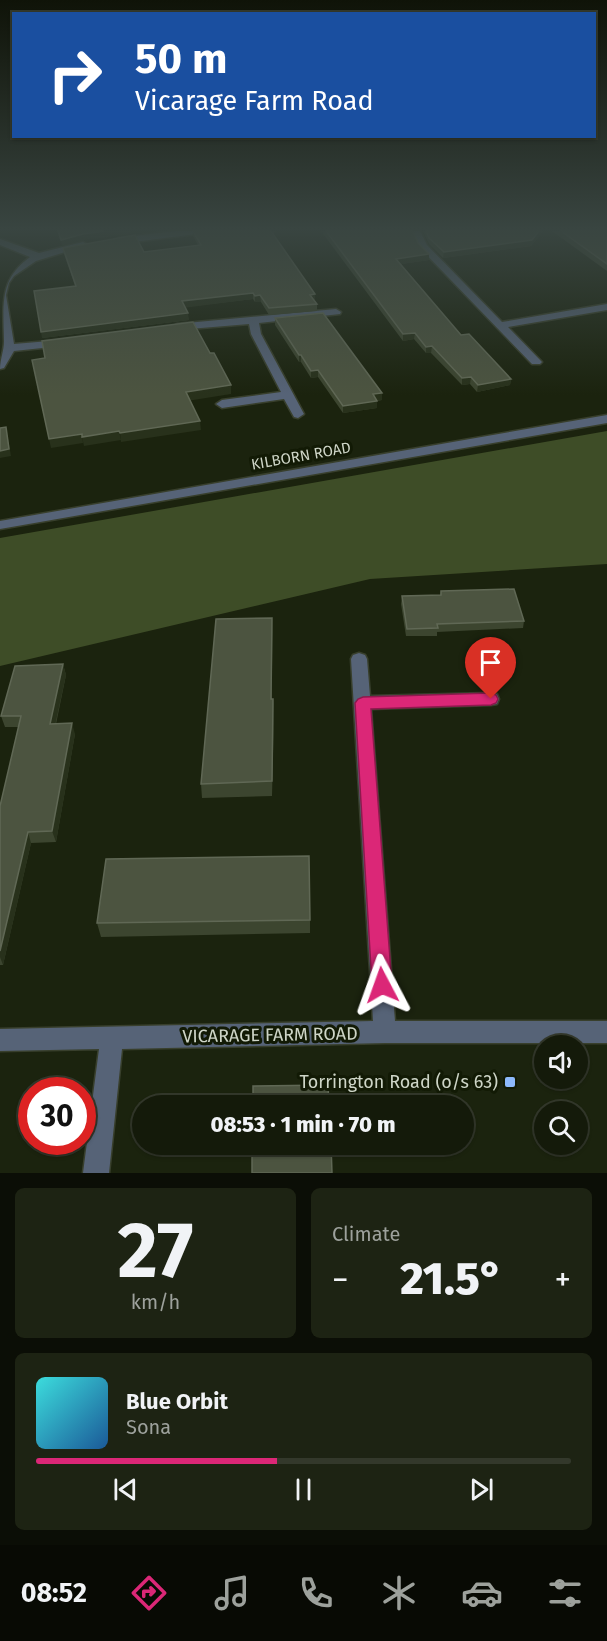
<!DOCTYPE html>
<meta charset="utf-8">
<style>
:root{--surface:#141a0a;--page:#1d2313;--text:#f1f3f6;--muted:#9da19c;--line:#33382b;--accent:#db2777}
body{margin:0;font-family:"Fira Sans",sans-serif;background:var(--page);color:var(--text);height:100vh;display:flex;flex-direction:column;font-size:22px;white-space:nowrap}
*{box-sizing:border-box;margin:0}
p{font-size:20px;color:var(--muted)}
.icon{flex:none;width:33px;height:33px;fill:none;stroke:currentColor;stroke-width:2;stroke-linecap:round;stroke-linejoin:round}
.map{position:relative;height:1173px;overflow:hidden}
.panel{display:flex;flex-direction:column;gap:15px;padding:15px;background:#0b0e06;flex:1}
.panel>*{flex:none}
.top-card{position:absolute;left:12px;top:12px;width:584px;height:126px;border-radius:0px;box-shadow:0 2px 4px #0004,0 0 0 2px var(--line);background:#1a4fa0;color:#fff;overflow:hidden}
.fabs{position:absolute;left:534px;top:1035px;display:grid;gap:12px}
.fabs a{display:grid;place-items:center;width:54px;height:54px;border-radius:50%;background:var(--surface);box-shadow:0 2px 4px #0004,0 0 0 2px var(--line);font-size:30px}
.speed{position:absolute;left:18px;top:1077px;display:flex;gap:12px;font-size:30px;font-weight:700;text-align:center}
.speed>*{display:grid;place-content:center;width:78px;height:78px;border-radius:50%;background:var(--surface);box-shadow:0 2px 4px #0004,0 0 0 2px var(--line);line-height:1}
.speed .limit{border:9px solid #d22;background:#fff;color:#111}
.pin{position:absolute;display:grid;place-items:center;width:51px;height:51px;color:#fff;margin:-62px -26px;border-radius:50% 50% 50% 0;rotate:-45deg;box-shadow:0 0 6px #0007}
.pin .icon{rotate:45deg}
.me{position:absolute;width:66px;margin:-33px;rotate:356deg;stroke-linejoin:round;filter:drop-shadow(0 0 4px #0008)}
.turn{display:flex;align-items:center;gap:21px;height:126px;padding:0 24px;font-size:27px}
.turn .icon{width:78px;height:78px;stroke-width:2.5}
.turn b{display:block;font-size:42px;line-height:51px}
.big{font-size:45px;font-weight:800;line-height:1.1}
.panel .tile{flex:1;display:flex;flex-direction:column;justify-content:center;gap:9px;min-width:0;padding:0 21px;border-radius:9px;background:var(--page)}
.panel .dial{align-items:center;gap:0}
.dial b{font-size:78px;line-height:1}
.song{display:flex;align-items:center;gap:18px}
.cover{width:72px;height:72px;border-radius:9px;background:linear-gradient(135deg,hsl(180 70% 55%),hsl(210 70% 35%))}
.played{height:6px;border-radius:3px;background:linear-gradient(90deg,var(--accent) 45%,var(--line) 45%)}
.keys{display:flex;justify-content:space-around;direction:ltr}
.heat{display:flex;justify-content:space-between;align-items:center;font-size:33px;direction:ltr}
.panel .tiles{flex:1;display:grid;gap:15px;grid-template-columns:1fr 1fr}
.tile:last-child{grid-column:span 2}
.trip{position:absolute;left:132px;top:1095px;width:342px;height:60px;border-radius:30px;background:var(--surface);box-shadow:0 2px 4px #0004,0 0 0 2px var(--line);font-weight:800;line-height:60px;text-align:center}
.tabs{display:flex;height:96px;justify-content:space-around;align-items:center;background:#080a04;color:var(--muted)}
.tabs .icon{width:42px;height:42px}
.tabs .on{color:var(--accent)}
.tabs b{font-size:27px;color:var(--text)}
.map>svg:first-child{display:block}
.green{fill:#3e4d27}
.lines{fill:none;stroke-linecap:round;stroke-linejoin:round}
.minor-casing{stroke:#383f2c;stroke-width:3}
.minor{fill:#566377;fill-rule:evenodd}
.wall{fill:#3c452f}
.shaded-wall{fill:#28311b}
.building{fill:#4c5440;stroke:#606855;stroke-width:1.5}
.route{fill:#db2777;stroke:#8e194d;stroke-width:1.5}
.poi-dot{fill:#8db9fc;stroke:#121a05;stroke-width:2}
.labels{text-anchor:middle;stroke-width:6;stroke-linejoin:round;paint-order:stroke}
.street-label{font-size:15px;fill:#ced5c7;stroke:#121a05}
.near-street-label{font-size:18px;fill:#ced5c7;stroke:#121a05}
.near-poi-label{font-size:18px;fill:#ced5c7;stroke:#121a05;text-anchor:end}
</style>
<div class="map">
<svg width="607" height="1173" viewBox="0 0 607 1173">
<rect width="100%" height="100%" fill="#1b230e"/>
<path class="green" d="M607 431V564L370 579 0 666V538Z"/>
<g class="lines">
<defs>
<g id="minor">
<path d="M175 231H200L196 234 118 244 114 241 118 238Z"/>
<path d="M412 231H420L427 245 502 322 607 304V310L508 327 542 362 540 364H532L420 248Z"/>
<path d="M0 239 39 253 83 242 88 245 36 261 14 276 9 283 6 295 14 344 61 340 66 343 61 346 14 351 4 368 0 369C0 359 4 351 4 341 3 301 0 279 30 257L0 245Z"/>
<path d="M336 309 341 312 340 314 259 323 261 334 304 414 298 418 294 417 284 399 222 408 216 404 222 400 281 392 251 334 249 324 177 330 172 327 177 324 197 322Z"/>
<path d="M607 415V423L0 529V521Z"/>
<path d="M359 653 365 655 367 659 370 696 491 693 497 694 499 699 497 704 491 705 371 709 395 1021H607V1043H385L122 1049 109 1173H83L99 1049 0 1051V1029L373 1021 351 659 353 655Z"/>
</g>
</defs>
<use href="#minor" class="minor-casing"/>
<use href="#minor" class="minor"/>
</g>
<g class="wall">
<path d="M193 231H276L273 234 315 294V300H314L317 304V311L269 315 261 302H255L253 299 185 307 189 320 42 338 75 286 64 254 63 248 144 252 198 245 193 236Z"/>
<path d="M321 231H413L418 243 429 254V260L401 264 461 335 511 379 510 385 477 392 470 384 462 385 431 353H426L414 339 403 341Z"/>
<path d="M423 231H543L531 246 443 258 429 244Z"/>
<path d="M552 231H607V271Z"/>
<path d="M275 318 382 393V400L377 401V408L343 413 318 377 311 378 301 362H299L275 325Z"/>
<path d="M441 591 524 621 523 628 437 632V636H406L401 604 402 596 440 595Z"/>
<path d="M272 618V699H273L274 713 272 796 202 798 201 784Z"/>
<path d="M63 664 66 675 56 724 75 734 56 842 31 843 3 965H0V806L19 727H5L1 716Z"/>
<path d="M310 920V933L101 937 97 923Z"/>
</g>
<g class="shaded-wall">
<path d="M104 231H131V234L84 240 62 246 61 240 83 234Z"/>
<path d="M539 231H543L531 246 443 258 444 252Z"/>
<path d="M429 254V260L396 265V259Z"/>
<path d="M253 293V299L183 308 182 301Z"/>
<path d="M315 294V300L310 301V295Z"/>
<path d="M260 295 261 302H255V296Z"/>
<path d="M188 313 189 320 42 338 41 332Z"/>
<path d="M415 333 414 339 403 341V334Z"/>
<path d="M432 346 431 353H426V347Z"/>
<rect x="299" y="355" width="2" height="7"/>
<path d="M318 370V377L311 378V371Z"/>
<path d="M471 377 470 384 462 385V378Z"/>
<path d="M511 379 510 385 477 392 478 385Z"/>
<path d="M231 385V394L187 401 186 392Z"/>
<path d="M382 393V400L373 401V394Z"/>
<path d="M377 401V408L343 413V406Z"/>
<path d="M200 421 201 430 121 442 120 433Z"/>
<path d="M6 427 11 456 0 458V451Z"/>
<path d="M119 431 121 440 84 446 82 437Z"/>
<path d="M82 434 83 443 51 448 49 439Z"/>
<path d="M272 618 273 632 271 713V699Z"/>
<path d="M63 664 66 675 53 735 50 724Z"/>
<path d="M273 699 274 713 272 796V781Z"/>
<path d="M72 723 75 734 56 842 52 831Z"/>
<path d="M28 832 31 843 3 965 0 957V951Z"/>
</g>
<g class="building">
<path d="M58 231H104L83 234 61 240Z"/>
<path d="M193 231H271L315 294 310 295 317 304 269 308 260 295 255 296 253 293 182 301 188 313 41 332 34 291 76 286 63 248 135 235 144 252 201 245Z"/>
<path d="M326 231H413L418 243 429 254 396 259 461 335 469 334 511 379 478 385 471 377 462 378 432 346 426 347 415 333 403 334Z"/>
<path d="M426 231H539L532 240 444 252 429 238Z"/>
<path d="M561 231H607V264Z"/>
<path d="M323 313 382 393 373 394 377 401 343 406 318 370 311 371 301 355H299L275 318Z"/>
<path d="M193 322 210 353H214L231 385 186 392 200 421 120 433 119 431 82 437V434L49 439 32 360 45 358 42 341Z"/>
<path d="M6 427 9 449 0 451V428Z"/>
<path d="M514 589 524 621 437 624 438 628 407 629 402 596 441 595V591Z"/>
<path d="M272 618 271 699H273L272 781 201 784 216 619Z"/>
<path d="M63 664 50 724 72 723 52 831 28 832 0 951V806L21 716H1L15 666Z"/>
<path d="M309 856 310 920 97 923 106 859Z"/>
<path d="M328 1085 329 1106H253V1086Z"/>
<path d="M252 1144H331L332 1173H252Z"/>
</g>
<linearGradient id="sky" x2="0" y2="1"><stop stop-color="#0f1308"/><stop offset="0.58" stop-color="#394541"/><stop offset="1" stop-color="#394541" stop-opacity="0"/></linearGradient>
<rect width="607" height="395" fill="url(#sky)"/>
<path class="route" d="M491 693 496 695 498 699 496 703 491 705 371 709 392 985 389 992 382 995 375 992 372 985 355 703 358 699 363 697Z"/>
<rect class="poi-dot" x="504" y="1076" width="12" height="12" rx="3"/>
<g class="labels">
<g class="street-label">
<text transform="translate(301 456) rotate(-10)" y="5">KILBORN ROAD</text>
</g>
<g class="near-street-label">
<text transform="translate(270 1035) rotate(-1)" y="6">VICARAGE FARM ROAD</text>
</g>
<g class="near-poi-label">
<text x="498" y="1088">Torrington Road (o/s 63)</text>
</g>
</g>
</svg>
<div class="fabs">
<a><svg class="icon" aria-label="sound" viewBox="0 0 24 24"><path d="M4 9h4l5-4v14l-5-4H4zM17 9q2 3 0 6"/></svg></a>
<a><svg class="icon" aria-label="search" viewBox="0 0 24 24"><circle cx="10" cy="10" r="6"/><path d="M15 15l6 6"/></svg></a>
</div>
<div class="speed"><div class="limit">30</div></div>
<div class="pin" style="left:491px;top:699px;background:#d93025"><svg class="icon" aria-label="arrive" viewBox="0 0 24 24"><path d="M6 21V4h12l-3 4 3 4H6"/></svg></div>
<svg class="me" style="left:382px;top:985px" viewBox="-20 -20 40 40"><path d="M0-17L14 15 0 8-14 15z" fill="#db2777" stroke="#fff" stroke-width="4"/></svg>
<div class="trip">08:53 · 1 min · 70 m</div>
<div class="top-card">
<div class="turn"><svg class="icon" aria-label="right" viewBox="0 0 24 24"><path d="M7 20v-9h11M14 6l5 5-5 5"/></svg><div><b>50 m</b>Vicarage Farm Road</div></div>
</div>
</div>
<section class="panel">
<div class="tiles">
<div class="tile dial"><b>27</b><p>km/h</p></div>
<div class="tile"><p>Climate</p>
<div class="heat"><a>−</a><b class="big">21.5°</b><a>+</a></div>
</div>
<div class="tile">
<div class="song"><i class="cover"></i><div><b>Blue Orbit</b><p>Sona</p></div></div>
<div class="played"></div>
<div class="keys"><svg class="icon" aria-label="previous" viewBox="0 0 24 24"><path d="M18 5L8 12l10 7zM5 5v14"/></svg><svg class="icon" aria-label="pause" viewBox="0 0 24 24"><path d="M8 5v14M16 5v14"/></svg><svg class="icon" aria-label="next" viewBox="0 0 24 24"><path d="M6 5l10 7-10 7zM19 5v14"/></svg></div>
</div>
</div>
</section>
<nav class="tabs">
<b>08:52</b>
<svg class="icon on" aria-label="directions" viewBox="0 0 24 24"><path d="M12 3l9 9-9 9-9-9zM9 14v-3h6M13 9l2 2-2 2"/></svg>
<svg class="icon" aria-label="music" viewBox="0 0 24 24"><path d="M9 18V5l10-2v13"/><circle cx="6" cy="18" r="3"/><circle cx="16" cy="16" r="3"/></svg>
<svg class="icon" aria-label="phone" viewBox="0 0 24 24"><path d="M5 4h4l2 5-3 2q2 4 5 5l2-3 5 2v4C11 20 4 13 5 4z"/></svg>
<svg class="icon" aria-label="climate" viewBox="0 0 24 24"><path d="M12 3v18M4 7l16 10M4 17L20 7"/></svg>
<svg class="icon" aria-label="car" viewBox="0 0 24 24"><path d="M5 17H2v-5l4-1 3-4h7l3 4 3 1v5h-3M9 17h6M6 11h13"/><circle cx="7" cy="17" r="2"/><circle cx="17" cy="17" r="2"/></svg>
<svg class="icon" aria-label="filters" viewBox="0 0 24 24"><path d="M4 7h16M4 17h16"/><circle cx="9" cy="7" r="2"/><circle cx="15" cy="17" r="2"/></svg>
</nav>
